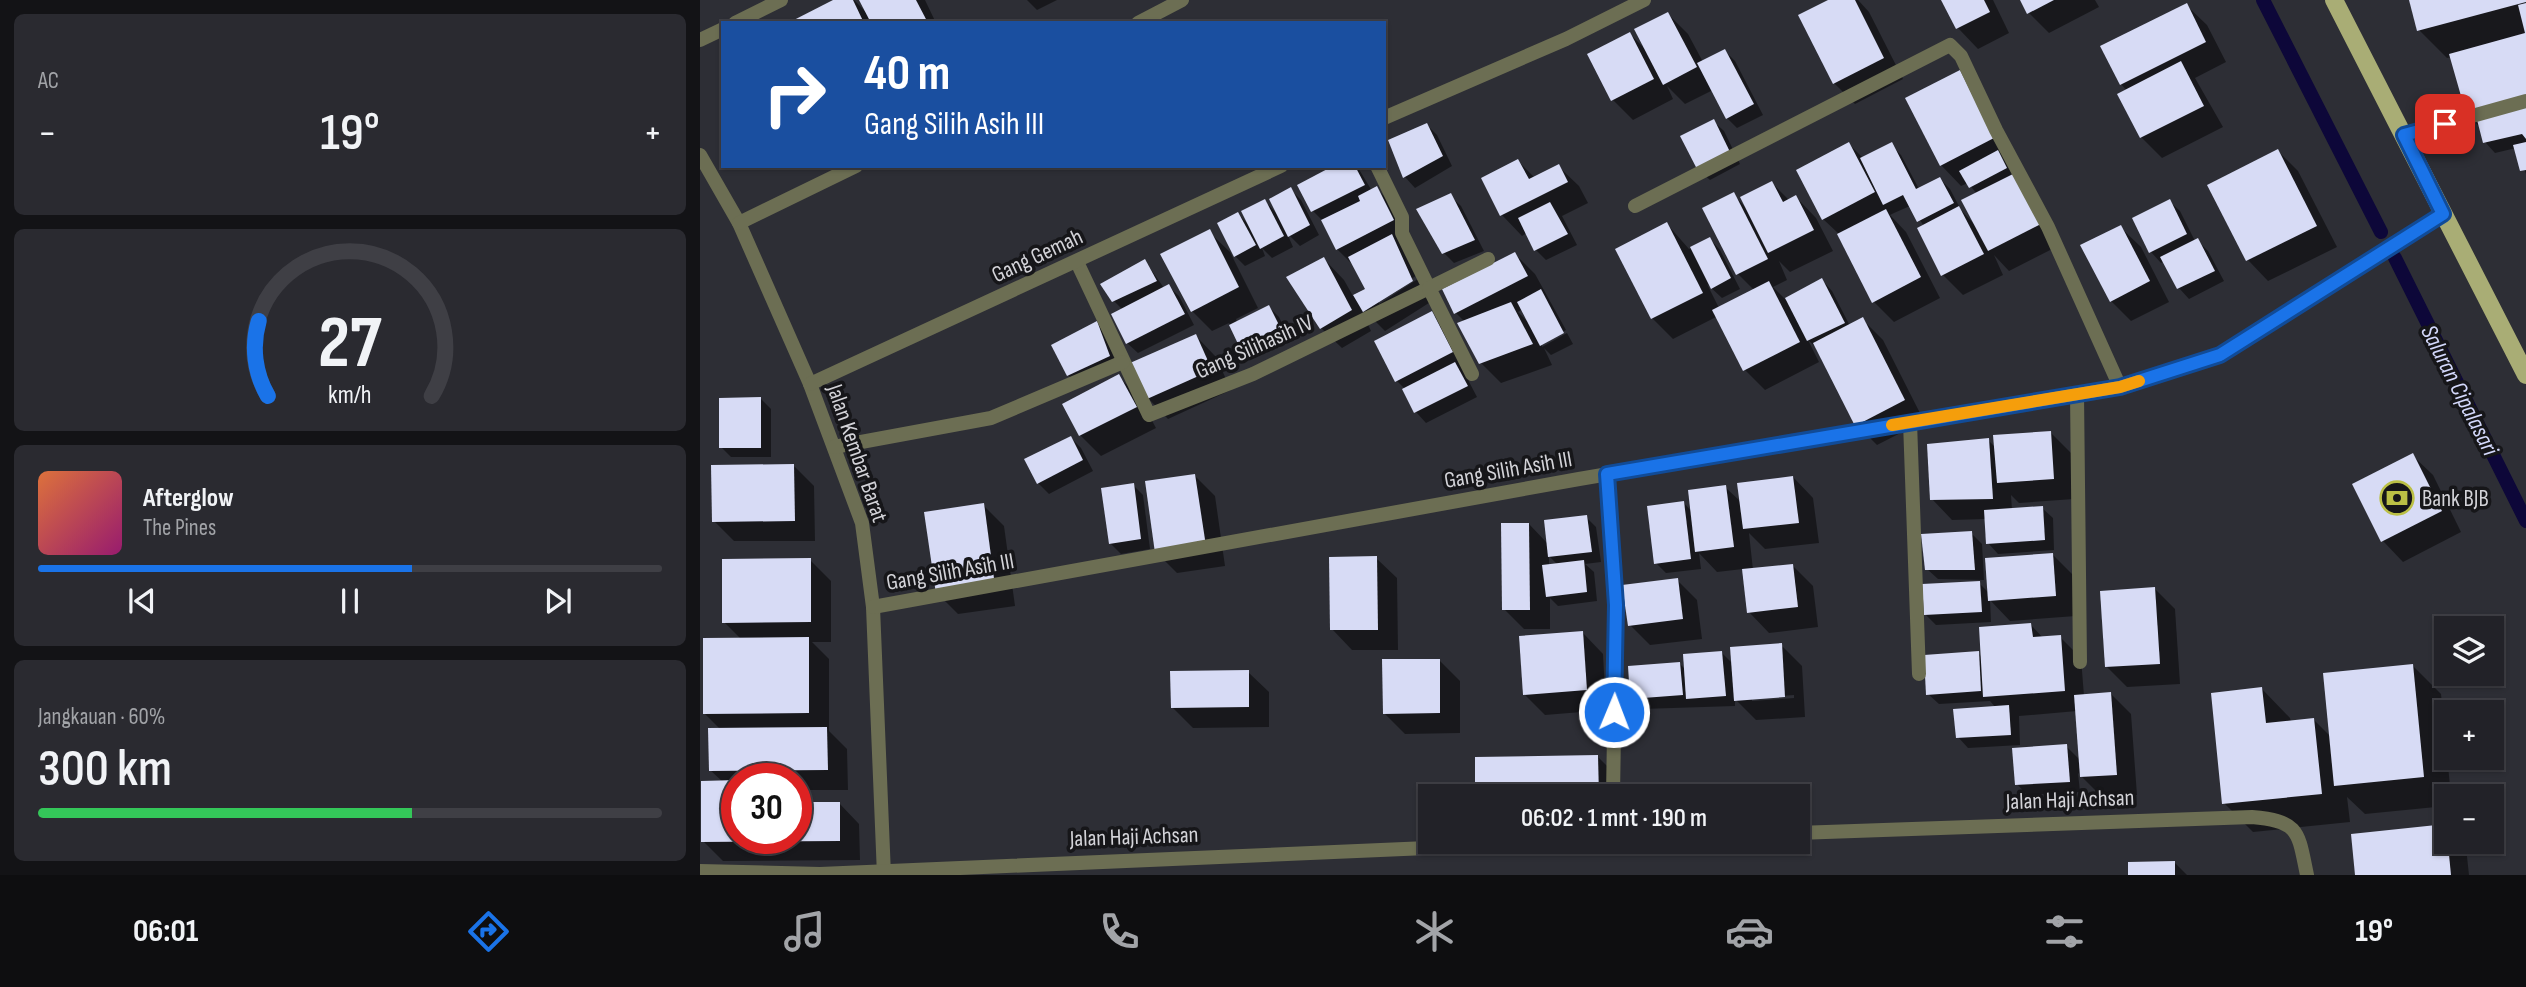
<!DOCTYPE html>
<html lang="id">
<meta charset="utf-8">
<style>
:root{--surface:#222228;--page:#2a2a30;--text:#f1f3f6;--muted:#a2a4a8;--line:#3f3f45;--accent:#1a73e8}
body{margin:0;font-family:"Sofia Sans Condensed",sans-serif;background:var(--page);color:var(--text);height:100vh;display:flex;flex-direction:column;font-size:26px;white-space:nowrap}
*{box-sizing:border-box;margin:0}
p{font-size:23px;color:var(--muted)}
.icon{flex:none;width:38px;height:38px;fill:none;stroke:currentColor;stroke-width:2;stroke-linecap:round;stroke-linejoin:round}
.map{position:relative;flex:1;overflow:hidden}
.drawer{display:flex;flex-direction:column;gap:14px;padding:14px;background:#131316;width:700px}
.drawer>*{flex:none}
.top-card{position:absolute;left:21px;top:21px;width:665px;height:147px;border-radius:0px;box-shadow:0 2px 5px #0004,0 0 0 2px var(--line);background:#1a4fa0;color:#fff;overflow:hidden}
.controls{position:absolute;left:1734px;top:616px;display:grid;gap:14px}
.controls a{display:grid;place-items:center;width:70px;height:70px;border-radius:0px;background:var(--surface);box-shadow:0 2px 5px #0004,0 0 0 2px var(--line);font-size:35px}
.speed{position:absolute;left:21px;top:763px;display:flex;gap:14px;font-size:35px;font-weight:700;text-align:center}
.speed>*{display:grid;place-content:center;width:91px;height:91px;border-radius:50%;background:var(--surface);box-shadow:0 2px 5px #0004,0 0 0 2px var(--line);line-height:1}
.speed .limit{border:10px solid #d22;background:#fff;color:#111}
.pin{position:absolute;display:grid;place-items:center;width:60px;height:60px;color:#fff;margin:-30px;border-radius:14px;box-shadow:0 4px 10px #0006}
.me{position:absolute;width:77px;margin:-38px;rotate:1deg;stroke-linejoin:round;filter:drop-shadow(0 0 5px #0008)}
.turn{display:flex;align-items:center;gap:24px;height:147px;padding:0 28px;font-size:32px}
.turn .icon{width:91px;height:91px;stroke-width:2.5}
.turn b{display:block;font-size:49px;line-height:60px}
.big{font-size:52px;font-weight:600;line-height:1.1}
.drawer .tile{flex:1;display:flex;flex-direction:column;justify-content:center;gap:10px;min-width:0;padding:0 24px;border-radius:10px;background:var(--page)}
.drawer .dial{align-items:center;gap:0}
.dial svg{height:182px;overflow:visible;fill:none;stroke:var(--line);stroke-width:7;stroke-linecap:round;text-anchor:middle}
.dial text{fill:var(--text);stroke:none}
.song{display:flex;align-items:center;gap:21px}
.cover{width:84px;height:84px;border-radius:10px;background:linear-gradient(135deg,hsl(20 70% 55%),hsl(320 70% 35%))}
.played{height:7px;border-radius:4px;background:linear-gradient(90deg,var(--accent) 60%,var(--line) 60%)}
.keys{display:flex;justify-content:space-around;direction:ltr}
.heat{display:flex;justify-content:space-between;align-items:center;font-size:38px;direction:ltr}
.charge{height:10px;border-radius:5px;background:linear-gradient(90deg,#34c759 60%,var(--line) 0)}
.trip{position:absolute;left:718px;top:784px;width:392px;height:70px;border-radius:0px;background:var(--surface);box-shadow:0 2px 5px #0004,0 0 0 2px var(--line);font-weight:600;line-height:70px;text-align:center}
.dock{display:flex;height:112px;justify-content:space-around;align-items:center;background:#0e0e10;color:var(--muted)}
.dock .icon{width:49px;height:49px}
.dock .on{color:var(--accent)}
.dock b{font-size:32px;color:var(--text)}
main{display:flex;flex:1;min-height:0}
.map>svg:first-child{display:block}
.shadow{fill:#0007;fill-rule:evenodd}
.lines{fill:none;stroke-linecap:round;stroke-linejoin:round}
.stream{stroke:#0d0739;stroke-width:14}
.building{fill:#d7dbf5}
.street{stroke:#6c6e53;stroke-width:14}
.primary{stroke:#a9ad75;stroke-width:18}
.route-casing{stroke:#114b97;stroke-width:18}
.route{stroke:#1a73e8;stroke-width:12}
.slow{stroke:#f59e0b;stroke-width:12}
.labels{text-anchor:middle;stroke-width:7;stroke-linejoin:round;paint-order:stroke}
.street-label{font-size:23px;fill:#d3d3d8;stroke:#161619}
.poi-label{font-size:23px;fill:#d3d3d8;stroke:#161619;text-anchor:start}
.water-label{font-size:24px;font-style:italic;fill:#d3d8fb;stroke:#161619}
</style>
<main>
<section class="drawer">
<div class="tile"><p>AC</p>
<div class="heat"><a>−</a><b class="big">19°</b><a>+</a></div>
</div>
<div class="tile dial"><svg viewBox="0 0 100 80">
<path d="M14 69A42 42 0 1 1 86 69"/>
<path d="M14 69A42 42 0 0 1 10 36" stroke="#1a73e8"/>
<text x="50" y="56" font-size="32" font-weight="700">27</text>
<text x="50" y="72" font-size="11">km/h</text>
</svg></div>
<div class="tile">
<div class="song"><i class="cover"></i><div><b>Afterglow</b><p>The Pines</p></div></div>
<div class="played"></div>
<div class="keys"><svg class="icon" aria-label="previous" viewBox="0 0 24 24"><path d="M18 5L8 12l10 7zM5 5v14"/></svg><svg class="icon" aria-label="pause" viewBox="0 0 24 24"><path d="M8 5v14M16 5v14"/></svg><svg class="icon" aria-label="next" viewBox="0 0 24 24"><path d="M6 5l10 7-10 7zM19 5v14"/></svg></div>
</div>
<div class="tile"><p>Jangkauan · 60%</p><b class="big">300 km</b><div class="charge"></div></div>
</section>
<div class="map">
<svg width="1826" height="875" viewBox="0 0 1826 875">
<rect width="100%" height="100%" fill="#2d2e35"/>
<g class="shadow">
<path d="M137 0H154L167 13 161 0H225L236 23H92Z"/>
<path d="M327 0H357L337 10Z"/>
<path d="M1132 0H1158L1169 12 1203 79 1155 104 1134 83Z"/>
<path d="M1243 0H1293L1309 33 1278 49 1258 28Z"/>
<path d="M1322 0H1395L1399 7 1349 33 1329 13Z"/>
<path d="M1711 0H1826V174L1816 148 1795 153 1785 142 1781 128 1768 116 1752 57 1747 58 1719 30Z"/>
<path d="M1486 5 1507 25 1526 62 1495 78 1523 127 1462 158 1441 137 1420 95 1427 91 1421 84Z"/>
<path d="M968 14 988 34 1003 62 1025 51 1035 61 1063 115 1037 128 1027 118 1013 90 985 104 967 86 973 99 933 120 912 99 930 34 947 51Z"/>
<path d="M1259 72 1362 244 1309 271 1294 255 1303 275 1263 295 1243 275 1224 226 1210 206 1194 213 1190 215 1206 232 1240 298 1194 322 1173 301 1139 234 1123 219 1149 144 1163 158 1191 145 1201 155 1219 189 1240 179 1250 189 1261 210 1274 224 1277 194 1268 183 1261 186 1241 165Z"/>
<path d="M1013 121 1024 131 1040 164 1010 180 999 170Z"/>
<path d="M727 125 737 135 752 166 715 188 705 177 690 141Z"/>
<path d="M1578 151 1598 171 1637 247 1568 281 1548 260 1510 186Z"/>
<path d="M818 161 835 178 858 166 879 186 888 203 862 216 877 245 846 260 836 250 827 233 822 236 802 215 783 179Z"/>
<path d="M637 166H657L672 191 677 189 697 209 732 301 685 331 659 305 671 331 642 348 621 328 624 259 644 280 653 296 667 290 655 267 637 249 624 222 613 211ZM719 274 721 277 679 304V299Z"/>
<path d="M1072 183 1089 200 1096 197 1116 218 1133 251 1090 272 1079 261 1087 280 1073 287 1085 299 1122 280 1132 291 1150 326 1163 320 1183 340 1224 421 1177 445 1157 425 1119 350 1108 340 1119 362 1065 390 1045 370 1018 316 973 339 952 318 917 250 967 224 989 249 1010 239 1020 250 1040 289 1022 298 1007 284 1019 308 1054 290 1038 274 1033 194 1045 207Z"/>
<path d="M590 189 601 200 619 235 600 246 587 233 593 247 572 258 562 248 565 256 545 266 535 256 538 214 549 225 565 201 577 214Z"/>
<path d="M750 196 761 206 784 251 754 263 744 253Z"/>
<path d="M1469 201 1480 211 1495 241 1497 240 1508 251 1524 281 1489 299 1479 288 1464 261 1461 263 1451 252 1434 219Z"/>
<path d="M1420 227 1441 247 1469 302 1431 321 1411 301Z"/>
<path d="M509 232 530 252 558 308 536 319 537 322 569 307 579 317 589 338 551 357 541 347 529 323 512 331 492 311Z"/>
<path d="M815 254 835 274 866 330 842 343V347L867 333 873 344 851 355 844 348 852 365 801 383 781 363 765 322 756 313ZM823 309 828 322 818 312Z"/>
<path d="M445 261 464 288 468 286 479 296 494 325 438 353 427 343 423 310 414 301Z"/>
<path d="M732 313 752 334 766 376 777 397 726 423 716 412 705 389 697 381Z"/>
<path d="M396 323 407 333 419 366 379 385 368 375Z"/>
<path d="M496 336 516 357 531 390 468 419 448 398Z"/>
<path d="M419 377 439 397 456 428 401 456 380 435Z"/>
<path d="M61 399 71 409V457H31L21 447Z"/>
<path d="M1351 433 1371 453 1374 499 1319 503 1311 495 1312 510 1342 508 1353 518 1354 550 1298 554 1288 543 1286 519 1252 520 1232 499 1288 440 1296 448Z"/>
<path d="M371 438 381 448 393 471 349 494 338 483Z"/>
<path d="M1712 455 1733 475 1761 532 1703 562 1683 541 1654 485Z"/>
<path d="M94 466 114 486 115 541H34L14 521Z"/>
<path d="M494 475 515 496 525 566 477 573 457 553Z"/>
<path d="M1093 477 1113 498 1119 543 1065 549 1049 533 1053 570 1092 565 1113 586 1118 627 1069 633 1049 612 1043 569 1017 572 999 553 1001 569 966 573 956 563 984 503 992 512 1025 487 1041 502Z"/>
<path d="M433 485 443 495 450 549 421 554 410 543Z"/>
<path d="M283 505 304 526 315 606 258 614 237 593Z"/>
<path d="M886 517 896 527 901 562 885 564 894 572 897 601 858 606 850 598V629H824L804 609 829 524 848 544ZM849 556 858 565 849 566Z"/>
<path d="M1271 533 1282 544 1284 580 1238 579 1227 569Z"/>
<path d="M1353 555 1373 575 1376 616 1310 621 1290 600 1291 622 1236 625 1225 614 1279 583 1289 593Z"/>
<path d="M676 558 697 578 698 650H652L632 629Z"/>
<path d="M110 560 131 581V642H112L129 659V731L147 749 148 790H96V779H37V838H96V797L101 802 139 803 159 824 160 860 23 861 3 841 23 782 10 770 21 730 5 714 41 639 24 622Z"/>
<path d="M977 580 997 600 1002 639 950 645 930 625Z"/>
<path d="M1454 588 1475 609 1480 684 1427 687 1407 667Z"/>
<path d="M1331 625 1343 638 1360 637 1381 658 1384 696 1411 694 1431 714 1437 795 1402 797 1378 773 1380 792 1327 795 1317 784 1366 746 1380 760 1377 711 1319 716 1320 745 1268 748 1258 737 1296 708 1290 701 1239 704 1228 694 1278 653 1282 657Z"/>
<path d="M883 633 903 654 906 710 845 715 824 694Z"/>
<path d="M1081 645 1102 666 1105 717 1056 720 1035 699V706L942 709 932 698 980 664 986 670 1021 652 1033 664ZM1094 695V698L1052 701V698Z"/>
<path d="M739 660 760 681V733L705 734 684 713Z"/>
<path d="M1712 665 1741 694 1751 796H1746V806L1665 814 1647 797 1650 822 1553 832 1524 803 1562 689 1590 718 1591 722 1614 720 1631 737Z"/>
<path d="M548 672 569 692V727L493 728 472 707Z"/>
<path d="M898 757 918 777V796H777V758Z"/>
<path d="M1745 826 1746 842H1761L1766 847 1769 875H1657Z"/>
<path d="M1474 862 1487 875H1430Z"/>
</g>
<g class="lines">
<g class="stream">
<path d="M1563 0 1681 232"/>
<path d="M1695 258 1826 521"/>
</g>
</g>
<g class="building">
<path d="M133 0H153L164 23H88Z"/>
<path d="M159 0H216L228 23H171Z"/>
<path d="M1128 0H1155L1184 58 1133 84 1098 15Z"/>
<path d="M1241 0H1284L1290 12 1256 29Z"/>
<path d="M1320 0H1354L1327 14Z"/>
<path d="M1709 0H1826V2L1717 31Z"/>
<path d="M1487 3 1506 42 1420 85 1400 46Z"/>
<path d="M1826 3V100L1767 117 1749 54 1825 33 1818 5Z"/>
<path d="M968 12 997 67 963 85 934 29Z"/>
<path d="M930 32 954 79 911 101 887 54Z"/>
<path d="M1025 49 1054 104 1026 119 997 63Z"/>
<path d="M1481 61 1504 106 1440 138 1417 94Z"/>
<path d="M1260 70 1294 138 1240 166 1205 98Z"/>
<path d="M1826 102V139L1822 134 1783 143 1776 116Z"/>
<path d="M1014 119 1031 154 998 171 980 136Z"/>
<path d="M727 123 743 156 703 178 688 140Z"/>
<path d="M1149 142 1175 192 1122 220 1096 170Z"/>
<path d="M1192 142 1216 189 1240 177 1254 203 1217 222 1203 195 1183 205 1160 158Z"/>
<path d="M1826 142V170L1820 171 1813 145Z"/>
<path d="M1578 149 1617 226 1546 261 1507 185Z"/>
<path d="M1298 150 1307 168 1269 188 1259 171Z"/>
<path d="M818 159 829 179 859 164 868 182 800 216 781 178Z"/>
<path d="M633 166H655L665 185 611 212 597 185Z"/>
<path d="M1317 172 1343 223 1288 251 1261 200Z"/>
<path d="M1072 181 1083 202 1096 195 1114 230 1068 253 1040 197Z"/>
<path d="M677 186 694 220 636 250 621 220 660 201 658 196Z"/>
<path d="M591 187 610 225 588 237 569 199Z"/>
<path d="M1034 192 1068 259 1036 275 1002 208Z"/>
<path d="M751 193 775 240 742 254 716 209Z"/>
<path d="M565 199 584 236 560 249 541 211Z"/>
<path d="M1470 199 1487 234 1449 253 1432 218Z"/>
<path d="M850 202 868 234 834 251 818 218Z"/>
<path d="M1259 206 1284 254 1241 276 1217 228Z"/>
<path d="M1186 209 1221 277 1172 303 1137 234Z"/>
<path d="M538 212 556 245 534 257 517 223Z"/>
<path d="M967 222 1003 293 951 319 915 249Z"/>
<path d="M1421 225 1450 281 1410 302 1380 245Z"/>
<path d="M510 229 539 287 491 312 460 254Z"/>
<path d="M692 234 713 281 663 312 653 295 665 289 648 257Z"/>
<path d="M1010 237 1031 278 1011 289 990 247Z"/>
<path d="M1498 238 1515 271 1477 289 1460 257Z"/>
<path d="M815 252 828 276 754 314 742 289Z"/>
<path d="M624 257 652 310 620 329 586 277Z"/>
<path d="M445 259 457 281 412 302 400 284Z"/>
<path d="M1122 278 1145 323 1107 341 1085 298Z"/>
<path d="M1069 281 1100 342 1043 371 1012 310Z"/>
<path d="M469 284 485 314 426 344 411 314Z"/>
<path d="M841 289 864 333 840 346 817 302Z"/>
<path d="M811 302 833 344 779 364 757 323Z"/>
<path d="M569 305 580 327 540 348 529 325Z"/>
<path d="M732 311 753 352 695 382 674 341Z"/>
<path d="M1163 317 1205 400 1155 426 1113 343Z"/>
<path d="M397 321 410 356 367 376 351 345Z"/>
<path d="M496 334 512 370 447 399 430 363Z"/>
<path d="M755 362 768 386 714 413 702 389Z"/>
<path d="M419 374 437 407 379 436 362 404Z"/>
<path d="M61 397V448H19V398Z"/>
<path d="M1351 431 1354 479 1297 483 1293 435Z"/>
<path d="M371 436 383 460 337 484 324 459Z"/>
<path d="M1289 438 1293 499 1230 500 1227 444Z"/>
<path d="M1713 453 1742 511 1681 542 1652 484Z"/>
<path d="M94 464 95 521 12 522 11 465Z"/>
<path d="M495 474 506 546 455 553 445 481Z"/>
<path d="M1093 476 1099 523 1043 529 1037 483Z"/>
<path d="M434 483 441 539 409 544 401 488Z"/>
<path d="M1026 485 1034 547 995 552 988 490Z"/>
<path d="M984 501 991 559 954 564 947 506Z"/>
<path d="M284 503 295 586 236 594 224 512Z"/>
<path d="M1343 506 1345 540 1286 544 1284 510Z"/>
<path d="M887 515 892 552 848 557 844 520Z"/>
<path d="M801 523H829L830 610H802Z"/>
<path d="M1272 531 1275 570H1225L1221 534Z"/>
<path d="M1353 553 1356 596 1288 601 1285 558Z"/>
<path d="M677 556 678 630H630L629 557Z"/>
<path d="M111 558V622L22 623V559Z"/>
<path d="M884 560 887 592 846 597 842 565Z"/>
<path d="M1093 564 1098 607 1047 613 1042 569Z"/>
<path d="M978 578 983 619 928 626 922 585Z"/>
<path d="M1280 581 1282 612 1224 615 1222 584Z"/>
<path d="M1455 587 1460 664 1405 667 1400 591Z"/>
<path d="M1331 623 1333 637 1361 635 1365 691 1283 697 1279 627Z"/>
<path d="M883 631 887 690 823 695 819 636Z"/>
<path d="M109 637V713L3 714V638Z"/>
<path d="M1082 643 1085 697 1034 701 1030 647Z"/>
<path d="M1022 651 1026 696 986 699 983 654Z"/>
<path d="M1279 651 1281 691 1226 695 1224 655Z"/>
<path d="M682 659H740V713L683 714Z"/>
<path d="M980 662 983 695 930 699 928 666Z"/>
<path d="M1713 664 1724 777 1634 786 1623 673Z"/>
<path d="M549 670V707L471 708 470 671Z"/>
<path d="M1562 687 1566 723 1614 718 1622 794 1522 804 1511 693Z"/>
<path d="M1411 692 1417 775 1380 777 1374 695Z"/>
<path d="M1309 705 1311 735 1256 738 1253 709Z"/>
<path d="M127 727 128 770 9 771 8 728Z"/>
<path d="M1367 744 1370 782 1315 785 1312 748Z"/>
<path d="M898 755 899 796H775V757Z"/>
<path d="M37 780V838H96V802H140V841L1 842V781Z"/>
<path d="M1746 824 1751 875H1655L1651 834Z"/>
<path d="M1475 861V875H1428V862Z"/>
</g>
<g class="lines">
<g class="street">
<path d="M35 23 81 0"/>
<path d="M438 23 482 0"/>
<path d="M0 40 23 29"/>
<path d="M684 118 866 39 944 0"/>
<path d="M1704 135 1826 101"/>
<path d="M0 155 39 223 110 384 162 523 173 607 184 875"/>
<path d="M935 206 1250 45 1261 56 1296 130 1348 227 1420 387"/>
<path d="M39 223 156 166"/>
<path d="M377 262 449 415 553 374 729 288 702 233V217L677 166"/>
<path d="M772 374 729 288 788 259"/>
<path d="M110 384 581 166"/>
<path d="M1377 394 1380 662"/>
<path d="M1210 422 1219 674"/>
<path d="M134 447 291 418 423 362"/>
<path d="M907 474 916 605 913 796"/>
<path d="M173 607 879 479 1420 387 1520 355 1743 214"/>
<path d="M1097 833 1552 817C1600 821 1598 832 1607 875"/>
<path d="M0 871 120 874 869 842"/>
</g>
<path class="primary" d="M1634 0 1826 375"/>
</g>
<g class="lines">
<defs>
<path id="route" d="M914 712 916 605 907 474 1420 387 1520 355 1743 214 1704 135 1745 124"/>
</defs>
<use href="#route" class="route-casing"/>
<use href="#route" class="route"/>
<path class="slow" d="M1192 425 1420 387 1439 381"/>
</g>
<defs>
<symbol id="bank-ring" viewBox="-11 -11 22 22"><circle r="9.5" fill="#161619" stroke="#bbc045" stroke-width="1.5"/><path d="M-6-4H6V4H-6ZM0-2.3a2.3 2.3 0 1 0 0 4.6a2.3 2.3 0 1 0 0-4.6Z" fill="#bbc045"/></symbol>
</defs>
<g fill-rule="evenodd">
<use href="#bank-ring" x="1678" y="479" width="38" height="38"/>
</g>
<g class="labels">
<g class="street-label">
<text transform="translate(337 255) rotate(-25)" y="8">Gang Gemah</text>
<text transform="translate(554 346) rotate(-24)" y="8">Gang Silihasih IV</text>
<text transform="translate(158 453) rotate(71)" y="8">Jalan Kembar Barat</text>
<text transform="translate(808 469) rotate(-10)" y="8">Gang Silih Asih III</text>
<text transform="translate(250 571) rotate(-10)" y="8">Gang Silih Asih III</text>
<text transform="translate(1370 799) rotate(-2)" y="8">Jalan Haji Achsan</text>
<text transform="translate(434 836) rotate(-2)" y="8">Jalan Haji Achsan</text>
</g>
<g class="poi-label">
<text x="1722" y="506">Bank BJB</text>
</g>
<g class="water-label">
<text transform="translate(1760 390) rotate(63)" y="8">Saluran Cipalasari</text>
</g>
</g>
</svg>
<div class="controls">
<a><svg class="icon" aria-label="layers" viewBox="0 0 24 24"><path d="M12 4l9 5-9 5-9-5zM3 14l9 5 9-5"/></svg></a>
<a>+</a>
<a>−</a>
</div>
<div class="speed"><div class="limit">30</div></div>
<div class="pin" style="left:1745px;top:124px;background:#d93025"><svg class="icon" aria-label="arrive" viewBox="0 0 24 24"><path d="M6 21V4h12l-3 4 3 4H6"/></svg></div>
<svg class="me" style="left:914px;top:712px" viewBox="-20 -20 40 40"><circle r="17" fill="#1a73e8" stroke="#fff" stroke-width="3"/><path d="M0-11L8 9 0 5-8 9z" fill="#fff"/></svg>
<div class="trip">06:02 · 1 mnt · 190 m</div>
<div class="top-card">
<div class="turn"><svg class="icon" aria-label="right" viewBox="0 0 24 24"><path d="M7 20v-9h11M14 6l5 5-5 5"/></svg><div><b>40 m</b>Gang Silih Asih III</div></div>
</div>
</div>
</main>
<nav class="dock">
<b>06:01</b>
<svg class="icon on" aria-label="directions" viewBox="0 0 24 24"><path d="M12 3l9 9-9 9-9-9zM9 14v-3h6M13 9l2 2-2 2"/></svg>
<svg class="icon" aria-label="music" viewBox="0 0 24 24"><path d="M9 18V5l10-2v13"/><circle cx="6" cy="18" r="3"/><circle cx="16" cy="16" r="3"/></svg>
<svg class="icon" aria-label="phone" viewBox="0 0 24 24"><path d="M5 4h4l2 5-3 2q2 4 5 5l2-3 5 2v4C11 20 4 13 5 4z"/></svg>
<svg class="icon" aria-label="climate" viewBox="0 0 24 24"><path d="M12 3v18M4 7l16 10M4 17L20 7"/></svg>
<svg class="icon" aria-label="car" viewBox="0 0 24 24"><path d="M5 17H2v-5l4-1 3-4h7l3 4 3 1v5h-3M9 17h6M6 11h13"/><circle cx="7" cy="17" r="2"/><circle cx="17" cy="17" r="2"/></svg>
<svg class="icon" aria-label="filters" viewBox="0 0 24 24"><path d="M4 7h16M4 17h16"/><circle cx="9" cy="7" r="2"/><circle cx="15" cy="17" r="2"/></svg>
<b>19°</b>
</nav>
